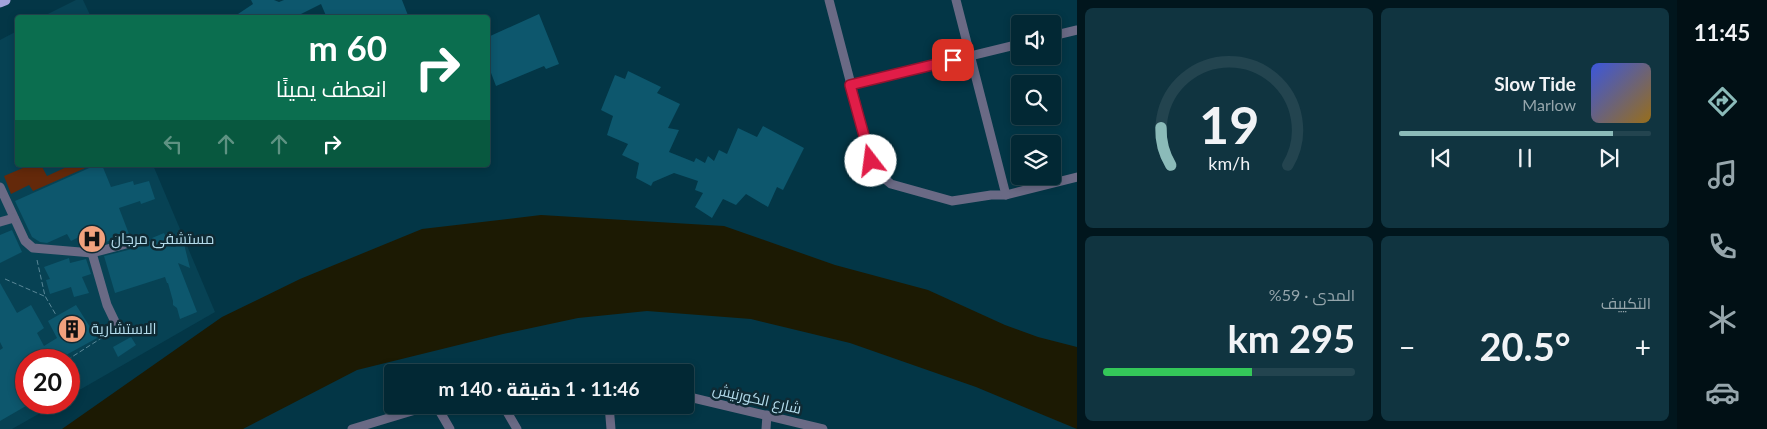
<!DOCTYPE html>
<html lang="ar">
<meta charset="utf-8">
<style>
:root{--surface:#022834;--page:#103440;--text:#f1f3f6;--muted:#96a6ac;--line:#23444f;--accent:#8bbbb9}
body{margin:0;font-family:Lato,Cairo,sans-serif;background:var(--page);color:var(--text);direction:rtl;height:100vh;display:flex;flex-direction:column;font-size:19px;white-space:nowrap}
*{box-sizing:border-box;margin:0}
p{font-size:16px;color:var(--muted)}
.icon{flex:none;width:28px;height:28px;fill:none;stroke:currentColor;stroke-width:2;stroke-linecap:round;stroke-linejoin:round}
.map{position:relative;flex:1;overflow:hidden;direction:ltr}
.side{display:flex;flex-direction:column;gap:8px;padding:8px;background:#01161d;width:600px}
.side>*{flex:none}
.guide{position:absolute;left:15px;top:15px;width:475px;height:152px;border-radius:5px;box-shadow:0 2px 8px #0003,0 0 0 1px var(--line);direction:rtl;background:#0b6e4f;color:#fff;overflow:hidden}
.tools{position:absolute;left:1011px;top:15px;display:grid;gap:10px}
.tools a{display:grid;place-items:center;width:50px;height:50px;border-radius:5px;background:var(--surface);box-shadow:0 2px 8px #0003,0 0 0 1px var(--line);font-size:25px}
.speed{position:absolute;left:15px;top:349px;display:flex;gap:10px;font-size:25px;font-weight:700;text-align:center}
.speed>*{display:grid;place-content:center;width:65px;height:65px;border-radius:50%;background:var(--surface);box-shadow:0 2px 8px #0003,0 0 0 1px var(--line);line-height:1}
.speed .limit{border:8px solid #d22;background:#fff;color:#111}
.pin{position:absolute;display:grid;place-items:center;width:42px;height:42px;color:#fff;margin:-21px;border-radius:10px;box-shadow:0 2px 8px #0006}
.me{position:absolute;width:55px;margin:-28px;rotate:345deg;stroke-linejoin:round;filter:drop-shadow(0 0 4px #0008)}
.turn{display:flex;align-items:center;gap:18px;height:105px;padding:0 20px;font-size:22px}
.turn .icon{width:65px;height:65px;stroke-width:2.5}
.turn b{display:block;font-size:35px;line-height:42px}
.lanes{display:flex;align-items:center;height:48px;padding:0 20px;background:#0003;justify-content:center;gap:25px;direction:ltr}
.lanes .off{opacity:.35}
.big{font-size:38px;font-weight:700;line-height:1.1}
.side .tile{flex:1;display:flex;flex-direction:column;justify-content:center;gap:8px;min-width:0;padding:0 18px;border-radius:8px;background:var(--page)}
.side .dial{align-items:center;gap:0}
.dial svg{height:130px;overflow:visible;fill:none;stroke:var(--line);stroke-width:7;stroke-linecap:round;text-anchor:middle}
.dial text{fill:var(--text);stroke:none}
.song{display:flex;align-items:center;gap:15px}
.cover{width:60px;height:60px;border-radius:8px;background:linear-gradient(135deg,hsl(230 70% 55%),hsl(40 70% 35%))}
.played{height:5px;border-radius:2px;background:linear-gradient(90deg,var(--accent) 85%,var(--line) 85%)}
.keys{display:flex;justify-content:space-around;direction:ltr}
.heat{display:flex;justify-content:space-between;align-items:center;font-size:28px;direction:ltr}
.charge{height:8px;border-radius:4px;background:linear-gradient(90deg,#34c759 59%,var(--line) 0)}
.side .tiles{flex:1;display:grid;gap:8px;grid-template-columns:repeat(2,1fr)}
.trip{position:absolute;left:384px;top:364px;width:310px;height:50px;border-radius:5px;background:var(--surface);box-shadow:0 2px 8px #0003,0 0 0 1px var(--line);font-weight:700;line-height:50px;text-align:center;direction:rtl}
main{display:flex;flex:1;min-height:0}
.menu{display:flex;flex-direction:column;width:90px;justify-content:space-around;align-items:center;background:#011015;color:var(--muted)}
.menu .icon{width:35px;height:35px}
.menu .current{color:var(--accent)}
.menu b{font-size:22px;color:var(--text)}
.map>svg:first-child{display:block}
.built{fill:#074254}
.green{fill:#64290a}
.water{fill:#1c1a03}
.building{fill:#0d576d}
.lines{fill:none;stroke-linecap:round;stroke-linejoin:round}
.path{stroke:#598797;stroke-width:1;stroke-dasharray:5 2.5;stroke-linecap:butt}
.minor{stroke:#6a6a85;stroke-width:9}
.major{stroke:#a2a2da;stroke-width:11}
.route-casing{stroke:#92132f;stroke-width:12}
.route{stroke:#e11d48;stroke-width:9}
.labels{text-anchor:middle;stroke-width:5;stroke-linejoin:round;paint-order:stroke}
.poi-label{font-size:15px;fill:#b4dcec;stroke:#0f2a34;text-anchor:start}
.street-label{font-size:15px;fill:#b4dcec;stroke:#0f2a34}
</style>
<main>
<nav class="menu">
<b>11:45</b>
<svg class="icon current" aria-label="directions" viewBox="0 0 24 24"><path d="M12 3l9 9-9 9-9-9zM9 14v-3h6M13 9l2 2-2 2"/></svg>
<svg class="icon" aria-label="music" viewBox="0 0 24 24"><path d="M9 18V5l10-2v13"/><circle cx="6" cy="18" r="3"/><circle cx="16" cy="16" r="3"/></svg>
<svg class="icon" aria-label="phone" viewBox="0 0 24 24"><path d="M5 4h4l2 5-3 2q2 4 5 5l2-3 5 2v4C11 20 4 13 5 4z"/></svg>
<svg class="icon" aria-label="climate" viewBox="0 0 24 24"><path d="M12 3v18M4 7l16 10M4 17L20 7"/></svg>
<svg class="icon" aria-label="car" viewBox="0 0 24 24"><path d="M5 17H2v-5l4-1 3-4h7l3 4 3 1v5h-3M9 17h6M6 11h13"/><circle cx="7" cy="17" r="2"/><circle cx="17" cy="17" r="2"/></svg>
</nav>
<section class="side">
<div class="tiles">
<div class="tile">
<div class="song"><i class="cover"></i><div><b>Slow Tide</b><p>Marlow</p></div></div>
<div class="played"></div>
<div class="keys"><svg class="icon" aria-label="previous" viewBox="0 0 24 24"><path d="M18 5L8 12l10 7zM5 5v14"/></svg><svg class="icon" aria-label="pause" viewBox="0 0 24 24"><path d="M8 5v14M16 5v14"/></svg><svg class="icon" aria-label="next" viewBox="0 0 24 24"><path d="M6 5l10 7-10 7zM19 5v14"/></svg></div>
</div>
<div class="tile dial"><svg viewBox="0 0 100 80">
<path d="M14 69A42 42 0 1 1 86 69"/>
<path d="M14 69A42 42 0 0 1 8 46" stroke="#8bbbb9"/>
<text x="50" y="56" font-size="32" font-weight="700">19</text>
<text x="50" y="72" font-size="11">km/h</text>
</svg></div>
<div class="tile"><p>التكييف</p>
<div class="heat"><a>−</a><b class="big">20.5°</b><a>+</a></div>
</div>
<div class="tile"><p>المدى · 59%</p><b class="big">295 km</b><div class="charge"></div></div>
</div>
</section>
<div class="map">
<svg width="1077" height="429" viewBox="0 0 1077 429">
<rect width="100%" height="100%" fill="#033646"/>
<g class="built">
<path d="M76 0H83L91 17H42Z"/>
<path d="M17 31 18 165H153L215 312 69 396V360H26V402L58 403 12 429H0V40Z"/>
</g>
<path class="green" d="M30 165H41L47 176 71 165H92L33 191 29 185 11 194 4 176Z"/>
<path class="water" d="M541 215 724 226 835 265 928 290 1005 325 1038 337 1077 347V429L976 387 850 343 751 319 647 311 578 318 503 334 357 370 243 429H62L222 317 300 279 422 229Z"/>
<g class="building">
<path d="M251 0H274L279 2 284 0H402L409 18H327L321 4 293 18H232L253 4Z"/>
<path d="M539 14 559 64 546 69 544 66 496 86 488 65V37Z"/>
<path d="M628 71 661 87 657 93 680 104 668 128 679 130 669 152 694 162 696 158 705 163 708 156 714 161 719 150 727 154 738 128 757 137 763 126 804 148 783 190 777 187 768 207 746 194 736 205 723 199 712 218 695 207 703 193 695 190 698 181 674 173 653 182 651 186 636 178 639 163 622 155 628 144 607 135 613 116 601 110 615 75 625 79Z"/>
<path d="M96 165H102L111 187 133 181 134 185 149 181 155 199 141 204 140 201 119 208 129 234 94 246 89 232 71 241 67 234 47 243 40 242 32 237 15 201Z"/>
<path d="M12 230 22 252 0 263V235Z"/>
<path d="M164 233 171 247 184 244 190 268 178 263 197 312 180 319 177 308 173 305V301L168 283H167L165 277 115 293 104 256 132 249 136 245 153 240 152 238Z"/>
<path d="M69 258 70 263 86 259 91 274 82 277 89 293 74 297 71 287 50 294 46 280 50 279 44 267Z"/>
<path d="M0 283 17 313 31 305 44 328 37 333 44 346 57 338 48 321 76 305 97 338 57 360H26V406L0 421V350L3 348 0 342Z"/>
<path d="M131 337 136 345 118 357 113 347Z"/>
</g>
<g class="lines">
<g class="path">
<path d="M37 260 45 296 56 315"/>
<path d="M5 279 44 296"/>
<path d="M67 360 111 332"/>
</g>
<g class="minor">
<path d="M829 0 871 161 879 174 891 184 952 201 991 195H1006L1077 177"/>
<path d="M956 0 1006 195"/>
<path d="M1052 36 1077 30"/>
<path d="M851 85 1020 44"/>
<path d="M0 187 25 241 33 248 92 253 130 243"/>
<path d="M0 222 14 218"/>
<path d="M92 253 107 305 118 328"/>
<path d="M685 396 823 429"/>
<path d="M436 405 450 429"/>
<path d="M503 405 517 429"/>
<path d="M609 405 611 429"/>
<path d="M352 429 432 405"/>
<path d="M766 429 767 415"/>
</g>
<path class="major" d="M0 2 5 0"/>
</g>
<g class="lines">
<defs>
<path id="route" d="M871 161 850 85 953 60"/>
</defs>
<use href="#route" class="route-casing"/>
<use href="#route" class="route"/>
</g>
<defs>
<symbol id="hospital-disc" viewBox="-11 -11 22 22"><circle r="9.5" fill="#f1a17d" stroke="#0f2a34"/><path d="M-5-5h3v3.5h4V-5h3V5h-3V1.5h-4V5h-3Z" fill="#111"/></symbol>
<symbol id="building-disc" viewBox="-11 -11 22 22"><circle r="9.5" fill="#f1a17d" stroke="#0f2a34"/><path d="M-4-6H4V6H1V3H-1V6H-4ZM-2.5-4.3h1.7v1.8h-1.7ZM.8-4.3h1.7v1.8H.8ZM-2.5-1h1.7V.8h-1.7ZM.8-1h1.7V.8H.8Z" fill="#111"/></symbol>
</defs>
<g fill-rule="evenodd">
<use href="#hospital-disc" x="76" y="223" width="32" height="32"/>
<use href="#building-disc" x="56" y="313" width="32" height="32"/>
</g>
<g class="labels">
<g class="poi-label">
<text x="111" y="244">مستشفى مرجان</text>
<text x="91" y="334">الاستشارية</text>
</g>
<g class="street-label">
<text transform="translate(757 399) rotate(13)" y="5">شارع الكورنيش</text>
</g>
</g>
</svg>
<div class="tools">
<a><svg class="icon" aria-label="sound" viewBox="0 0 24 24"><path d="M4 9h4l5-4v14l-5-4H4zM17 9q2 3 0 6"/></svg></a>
<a><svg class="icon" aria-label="search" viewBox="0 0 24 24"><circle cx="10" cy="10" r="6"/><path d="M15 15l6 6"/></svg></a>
<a><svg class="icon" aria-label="layers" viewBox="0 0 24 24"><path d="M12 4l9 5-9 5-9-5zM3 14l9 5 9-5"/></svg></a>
</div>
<div class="speed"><div class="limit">20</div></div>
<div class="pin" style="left:953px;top:60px;background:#d93025"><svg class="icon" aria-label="arrive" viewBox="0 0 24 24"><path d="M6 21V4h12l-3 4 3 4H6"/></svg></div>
<svg class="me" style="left:871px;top:161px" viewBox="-20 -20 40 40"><circle r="19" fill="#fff"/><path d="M0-13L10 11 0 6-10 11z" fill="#e11d48"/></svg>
<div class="trip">11:46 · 1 دقيقة · 140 m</div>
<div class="guide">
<div class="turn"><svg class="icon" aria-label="right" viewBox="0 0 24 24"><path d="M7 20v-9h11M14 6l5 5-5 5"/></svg><div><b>60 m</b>انعطف يمينًا</div></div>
<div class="lanes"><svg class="icon off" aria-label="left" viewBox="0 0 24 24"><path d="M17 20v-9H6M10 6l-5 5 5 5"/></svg><svg class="icon off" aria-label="ahead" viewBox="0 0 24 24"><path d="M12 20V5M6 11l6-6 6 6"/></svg><svg class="icon off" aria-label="ahead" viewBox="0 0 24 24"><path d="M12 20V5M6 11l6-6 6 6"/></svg><svg class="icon" aria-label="right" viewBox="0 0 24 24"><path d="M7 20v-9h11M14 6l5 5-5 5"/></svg></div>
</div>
</div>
</main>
